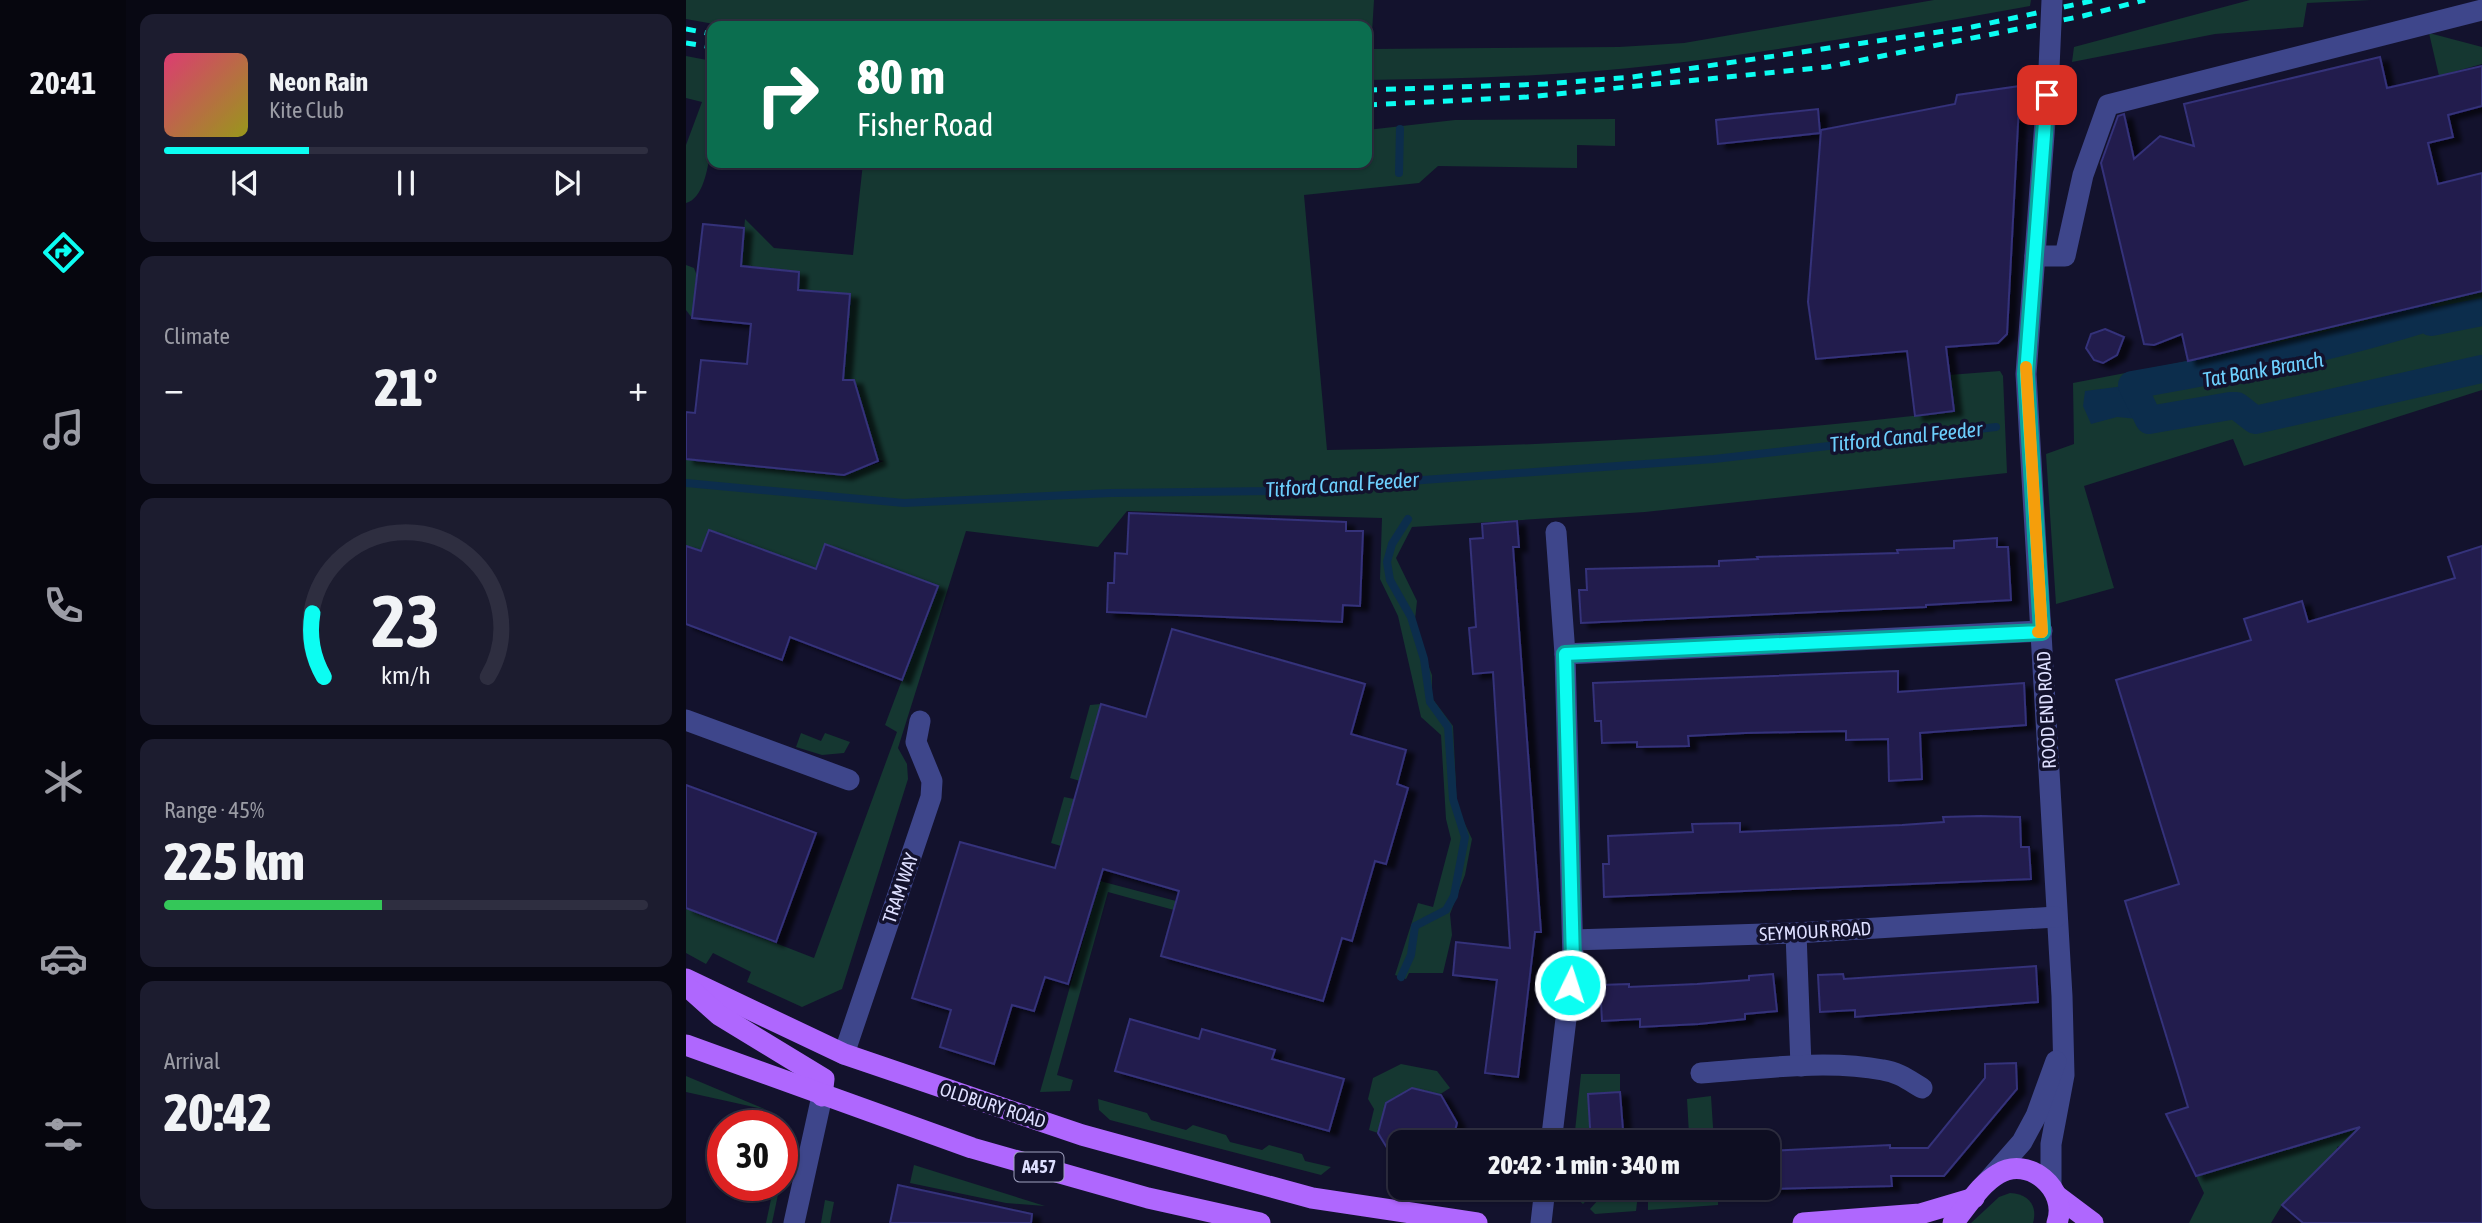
<!DOCTYPE html>
<meta charset="utf-8">
<style>
:root{--surface:#0e0e22;--page:#1c1c2f;--text:#f1f3f6;--muted:#9b9ca5;--line:#2e2e40;--accent:#0cfdf2}
body{margin:0;font-family:"Asap Condensed",sans-serif;background:var(--page);color:var(--text);height:100vh;display:flex;flex-direction:column;font-size:26px;white-space:nowrap}
*{box-sizing:border-box;margin:0}
p{font-size:23px;color:var(--muted)}
.icon{flex:none;width:38px;height:38px;fill:none;stroke:currentColor;stroke-width:2;stroke-linecap:round;stroke-linejoin:round}
.map{position:relative;flex:1;overflow:hidden}
.side{display:flex;flex-direction:column;gap:14px;padding:14px;background:#080813;width:560px}
.side>*{flex:none}
.top-card{position:absolute;left:21px;top:21px;width:665px;height:147px;border-radius:14px;box-shadow:0 2px 5px #0004,0 0 0 2px var(--line);background:#0b6e4f;color:#fff;overflow:hidden}
.speed{position:absolute;left:21px;top:1110px;display:flex;gap:14px;font-size:35px;font-weight:700;text-align:center}
.speed>*{display:grid;place-content:center;width:91px;height:91px;border-radius:50%;background:var(--surface);box-shadow:0 2px 5px #0004,0 0 0 2px var(--line);line-height:1}
.speed .limit{border:10px solid #d22;background:#fff;color:#111}
.pin{position:absolute;display:grid;place-items:center;width:60px;height:60px;color:#fff;margin:-30px;border-radius:14px;box-shadow:0 4px 10px #0006}
.me{position:absolute;width:77px;margin:-38px;rotate:4deg;stroke-linejoin:round;filter:drop-shadow(0 0 5px #0008)}
.turn{display:flex;align-items:center;gap:24px;height:147px;padding:0 35px;font-size:32px}
.turn .icon{width:91px;height:91px;stroke-width:2.5}
.turn b{display:block;font-size:49px;line-height:60px}
.big{font-size:52px;font-weight:800;line-height:1.1}
.side .tile{flex:1;display:flex;flex-direction:column;justify-content:center;gap:10px;min-width:0;padding:0 24px;border-radius:14px;background:var(--page)}
.side .dial{align-items:center;gap:0}
.dial svg{height:182px;overflow:visible;fill:none;stroke:var(--line);stroke-width:7;stroke-linecap:round;text-anchor:middle}
.dial text{fill:var(--text);stroke:none}
.song{display:flex;align-items:center;gap:21px}
.cover{width:84px;height:84px;border-radius:10px;background:linear-gradient(135deg,hsl(340 70% 55%),hsl(60 70% 35%))}
.played{height:7px;border-radius:4px;background:linear-gradient(90deg,var(--accent) 30%,var(--line) 30%)}
.keys{display:flex;justify-content:space-around;direction:ltr}
.heat{display:flex;justify-content:space-between;align-items:center;font-size:38px;direction:ltr}
.charge{height:10px;border-radius:5px;background:linear-gradient(90deg,#34c759 45%,var(--line) 0)}
.trip{position:absolute;left:702px;top:1130px;width:392px;height:70px;border-radius:14px;background:var(--surface);box-shadow:0 2px 5px #0004,0 0 0 2px var(--line);font-weight:800;line-height:70px;text-align:center}
main{display:flex;flex:1;min-height:0}
.tabs{display:flex;flex-direction:column;width:126px;justify-content:space-around;align-items:center;background:#06060e;color:var(--muted)}
.tabs .icon{width:49px;height:49px}
.tabs .selected{color:var(--accent)}
.tabs b{font-size:32px;color:var(--text)}
.map>svg:first-child{display:block}
.green{fill:#153731}
.water{fill:#0c2d4c}
.lines{fill:none;stroke-linecap:round;stroke-linejoin:round}
.stream{stroke:#0c2d4c;stroke-width:8}
.canal{stroke:#0c2d4c;stroke-width:28}
.building{fill:#211e4e;stroke:#34317a;stroke-width:2;filter:url(#shadow)}
.minor{stroke:#3e468b;stroke-width:21}
.major{stroke:#af67fe;stroke-width:21}
.rail{stroke:#0cfdf2;stroke-width:5;stroke-dasharray:10 9;stroke-linecap:butt}
.minor-bridge{stroke:#3e468b;stroke-width:21}
.route-casing{stroke:#08a49d;stroke-width:18}
.route{stroke:#0cfdf2;stroke-width:12}
.slow{stroke:#f59e0b;stroke-width:12}
.labels{text-anchor:middle;stroke-width:7;stroke-linejoin:round;paint-order:stroke}
.shield{fill:#13122d;stroke:#a1a2c0;stroke-width:2}
.shield-label{font-size:18px;font-weight:bold;fill:#dedfff}
.street-label{font-size:19px;fill:#dedfff;stroke:#13122d}
.water-label{font-size:21px;font-style:italic;fill:#6dd0fe;stroke:#13122d}
</style>
<main>
<nav class="tabs">
<b>20:41</b>
<svg class="icon selected" aria-label="directions" viewBox="0 0 24 24"><path d="M12 3l9 9-9 9-9-9zM9 14v-3h6M13 9l2 2-2 2"/></svg>
<svg class="icon" aria-label="music" viewBox="0 0 24 24"><path d="M9 18V5l10-2v13"/><circle cx="6" cy="18" r="3"/><circle cx="16" cy="16" r="3"/></svg>
<svg class="icon" aria-label="phone" viewBox="0 0 24 24"><path d="M5 4h4l2 5-3 2q2 4 5 5l2-3 5 2v4C11 20 4 13 5 4z"/></svg>
<svg class="icon" aria-label="climate" viewBox="0 0 24 24"><path d="M12 3v18M4 7l16 10M4 17L20 7"/></svg>
<svg class="icon" aria-label="car" viewBox="0 0 24 24"><path d="M5 17H2v-5l4-1 3-4h7l3 4 3 1v5h-3M9 17h6M6 11h13"/><circle cx="7" cy="17" r="2"/><circle cx="17" cy="17" r="2"/></svg>
<svg class="icon" aria-label="filters" viewBox="0 0 24 24"><path d="M4 7h16M4 17h16"/><circle cx="9" cy="7" r="2"/><circle cx="15" cy="17" r="2"/></svg>
</nav>
<section class="side">
<div class="tile">
<div class="song"><i class="cover"></i><div><b>Neon Rain</b><p>Kite Club</p></div></div>
<div class="played"></div>
<div class="keys"><svg class="icon" aria-label="previous" viewBox="0 0 24 24"><path d="M18 5L8 12l10 7zM5 5v14"/></svg><svg class="icon" aria-label="pause" viewBox="0 0 24 24"><path d="M8 5v14M16 5v14"/></svg><svg class="icon" aria-label="next" viewBox="0 0 24 24"><path d="M6 5l10 7-10 7zM19 5v14"/></svg></div>
</div>
<div class="tile"><p>Climate</p>
<div class="heat"><a>−</a><b class="big">21°</b><a>+</a></div>
</div>
<div class="tile dial"><svg viewBox="0 0 100 80">
<path d="M14 69A42 42 0 1 1 86 69"/>
<path d="M14 69A42 42 0 0 1 9 41" stroke="#0cfdf2"/>
<text x="50" y="56" font-size="32" font-weight="700">23</text>
<text x="50" y="72" font-size="11">km/h</text>
</svg></div>
<div class="tile"><p>Range · 45%</p><b class="big">225 km</b><div class="charge"></div></div>
<div class="tile"><p>Arrival</p><b class="big">20:42</b></div>
</section>
<div class="map">
<svg width="1796" height="1223" viewBox="0 0 1796 1223">
<defs>
<filter id="shadow"><feDropShadow dx="8" dy="4.5" stdDeviation="2" flood-color="#0009"/></filter>
</defs>
<rect width="100%" height="100%" fill="#13122d"/>
<g class="green">
<path d="M0 0H688L685 49 933 47 998 43 1248 0H1345L1344 6C1221 28 1097 51 972 65 876 76 778 79 681 80V26H39L0 19Z"/>
<path d="M1564 0H1685L1621 3 1617 27 1529 34 1386 62 1388 47Z"/>
<path d="M1743 33 1796 47V64L1753 76Z"/>
<path d="M0 56 26 61C26 88 33 195 0 203V145L16 102 0 98Z"/>
<path d="M929 119V146L891 145V168L752 166 733 183 618 195 641 450C851 446 1059 437 1268 411L1263 375 1314 371 1317 376 1321 473 959 512 726 527 710 558 731 601 728 629 746 675V698L767 726 771 807 786 839 779 875 764 914 766 935 757 973H723L720 979 709 975 732 903 747 907 765 839 760 819 755 735 735 717 712 616 694 579 696 518 441 511 412 547 280 531 212 748 221 764 222 779 156 989 116 1007 61 982 65 972 27 953 20 964 0 953V908L128 958 211 732 199 725 251 587 139 545 130 569 23 530 15 551 0 546V459L158 475 198 461 192 460 167 381 157 380 112 290 55 266 59 219 88 248 167 255 177 163H681V130L769 120Z"/>
<path d="M0 265 8 268 11 276 6 318 0 310Z"/>
<path d="M1796 291V390L1558 466 1547 439 1398 486 1428 588 1370 604 1360 454 1388 444 1387 383 1502 361Z"/>
<path d="M415 704 394 781 384 778 404 705Z"/>
<path d="M115 733 135 741 139 733 164 742 158 753 136 755 110 747Z"/>
<path d="M378 797 388 799 375 846 365 843Z"/>
<path d="M414 881 490 901 488 910 422 892 371 1075 387 1080 384 1091 354 1092Z"/>
<path d="M715 1064 751 1071 764 1088 692 1133 683 1130 688 1109 682 1099 687 1078Z"/>
<path d="M895 1074H934V1092L902 1095 904 1132 889 1131Z"/>
<path d="M0 1076 81 1110 0 1092Z"/>
<path d="M1025 1096 1028 1143H994V1134H1003L1001 1099Z"/>
<path d="M412 1099 461 1113 465 1120 500 1130 507 1125 540 1135 544 1142 576 1150 583 1145 616 1154 619 1161 645 1167 635 1175 424 1120 413 1110Z"/>
<path d="M1762 1101 1756 1115 1651 1147 1667 1200 1636 1165 1596 1205 1585 1223H1503L1518 1193 1510 1176Z"/>
<path d="M228 1165 359 1206 320 1203 224 1183Z"/>
<path d="M88 1185H94L86 1223H80Z"/>
<path d="M884 1188H912L897 1204 883 1192Z"/>
<path d="M923 1188H945L952 1194 950 1211 909 1214 904 1209Z"/>
<path d="M1012 1188H1032V1205L962 1210V1193Z"/>
<path d="M1324 1193C1342 1194 1352 1205 1347 1223H1285L1313 1197Z"/>
<path d="M139 1200 148 1202 144 1223H135Z"/>
</g>
<path class="water" d="M1446 385 1463 420 1431 417 1405 424 1397 406 1399 391Z"/>
<g class="lines">
<g class="stream">
<path d="M713 173 714 129"/>
<path d="M0 483 218 503 425 493 586 491 1028 459 1310 427"/>
<path d="M715 977 725 955 729 926 760 910 768 896 779 837 767 799 762 727 744 702 738 659 725 617 704 580 701 562 706 544 722 519"/>
</g>
<path class="canal" d="M1796 312 1745 322 1740 318C1645 348 1544 368 1446 385L1463 420 1544 406H1551L1569 420 1796 369"/>
</g>
<g class="building">
<path d="M1694 57 1701 88 1796 66V106L1762 115 1767 137 1742 143 1752 184 1796 173V291L1502 361 1496 334 1468 345 1458 344 1415 163 1432 116 1438 114 1448 159 1474 136 1508 146 1498 104Z"/>
<path d="M1334 86 1321 334 1312 343 1260 347 1268 411 1229 416 1221 351 1130 359 1122 302 1135 130 1269 104 1271 95Z"/>
<path d="M1132 109 1134 133 1032 144 1030 120Z"/>
<path d="M17 224 58 228 55 266 113 272 112 290 164 294 157 380H168L192 461 158 475 0 459V412L9 413 15 360 61 364 65 324 6 318Z"/>
<path d="M1419 329 1438 337 1431 355 1417 363 1408 360 1400 348 1405 334Z"/>
<path d="M443 513 660 522V531H677L674 606 657 605 656 622 421 612 422 583H428L429 553 441 554Z"/>
<path d="M831 521 833 547H827L855 932H849L832 1077 799 1073 811 980 767 975 770 942 824 948 807 672 787 674 783 628 790 627 784 539 797 538 796 524Z"/>
<path d="M23 530 130 569 139 544 252 586 216 680 104 637 96 660 0 624V546L15 551Z"/>
<path d="M1311 538V547H1322L1325 600 1240 605V607L895 623 893 590H901L900 569 1033 566V561L1072 559 1071 557 1212 553 1211 550 1268 548V541Z"/>
<path d="M1796 546V1223H1617L1596 1205 1674 1127 1510 1176 1480 1114 1502 1107 1439 901 1493 884 1430 680 1565 640 1558 619 1616 601 1622 622 1769 578 1762 557Z"/>
<path d="M486 629 679 684 665 734 720 750 711 784 722 788 700 864 689 861 666 941 656 938 637 1001 475 956 493 891 417 869 382 984 359 977 348 1011 326 1005 308 1064 254 1047 265 1010 226 998 274 842 369 868 415 704 460 717Z"/>
<path d="M1212 671V692L1338 683 1340 725 1234 733 1236 779 1203 781 1202 739 1160 740V731L1059 733 1002 736 1003 746 951 747V742L916 743 915 721H909L907 683Z"/>
<path d="M0 785 130 833 90 942 0 908Z"/>
<path d="M1295 816 1334 817 1335 847H1343L1345 879 918 897 917 864H923L922 836 1007 832 1006 824 1054 823V832L1216 825 1258 822 1257 817Z"/>
<path d="M1350 966 1352 1002 1169 1017V1010L1134 1012 1132 975 1157 974 1158 979Z"/>
<path d="M1087 974 1091 1011 1059 1014V1019L1013 1024 954 1027V1019L916 1021 914 985 943 984V987L1011 984 1063 980V976Z"/>
<path d="M444 1019 513 1039 516 1029 589 1050 586 1059 658 1079 643 1131 429 1071Z"/>
<path d="M1330 1063 1331 1089 1258 1176H1205L1206 1186 1082 1189V1151L1204 1145V1148H1242L1299 1078V1064Z"/>
<path d="M726 1088 755 1095 771 1123 766 1143H714V1169L692 1133 700 1103Z"/>
<path d="M934 1092 938 1143H905L902 1094Z"/>
<path d="M212 1185 346 1214 345 1223H204Z"/>
</g>
<g class="lines">
<g class="minor">
<path d="M1363 68 1340 374 1376 996 1378 1075 1365 1144V1186"/>
<path d="M1349 256H1379L1397 175 1422 105 1796 10"/>
<path d="M879 654 1356 631"/>
<path d="M0 720 163 780"/>
<path d="M1110 933 1115 1066"/>
<path d="M887 940 1110 933 1370 917"/>
<path d="M158 1054 245 797 246 781 230 742 234 721"/>
<path d="M1015 1073C1073 1069 1140 1059 1197 1070 1212 1072 1224 1081 1236 1088"/>
<path d="M865 1143 887 961 879 654 870 532"/>
<path d="M1300 1183 1336 1142 1350 1116 1370 1061"/>
<path d="M108 1223 136 1096"/>
<path d="M855 1223 859 1188"/>
</g>
<g class="major">
<path d="M0 979 158 1054 396 1135 626 1198 791 1223"/>
<path d="M4 989 33 1015 138 1079 136 1096"/>
<path d="M0 1045 286 1148 462 1198 574 1223"/>
<path d="M1371 1196 1407 1223"/>
<path d="M1117 1223 1234 1214 1288 1198"/>
<path d="M1267 1223C1281 1207 1293 1185 1312 1174 1342 1155 1383 1189 1371 1223"/>
</g>
<g class="rail">
<path d="M0 29 26 34"/>
<path d="M0 43 26 47"/>
<path d="M681 90 859 84 946 77 1286 27 1410 0"/>
<path d="M681 105 841 97 1141 67 1397 16 1459 0"/>
</g>
<path class="minor-bridge" d="M1363 68 1366 0"/>
</g>
<g class="lines">
<defs>
<path id="route" d="M884 985 887 961 879 654 1356 632 1340 374 1361 95"/>
</defs>
<use href="#route" class="route-casing"/>
<use href="#route" class="route"/>
<path class="slow" d="M1340 367 1356 632H1352"/>
</g>
<g class="labels">
<rect class="shield" x="328.5" y="1152.5" width="49" height="29" rx="5"/>
<g class="shield-label">
<text x="353" y="1173">A457</text>
</g>
<g class="street-label">
<text transform="translate(1360 710) rotate(-93)" y="7">ROOD END ROAD</text>
<text transform="translate(214 888) rotate(-71)" y="7">TRAM WAY</text>
<text transform="translate(1129 931) rotate(-3)" y="7">SEYMOUR ROAD</text>
<text transform="translate(307 1105) rotate(18)" y="7">OLDBURY ROAD</text>
</g>
<g class="water-label">
<text transform="translate(1577 370) rotate(-10)" y="7">Tat Bank Branch</text>
<text transform="translate(1220 437) rotate(-6)" y="7">Titford Canal Feeder</text>
<text transform="translate(656 485) rotate(-4)" y="7">Titford Canal Feeder</text>
</g>
</g>
</svg>
<div class="speed"><div class="limit">30</div></div>
<div class="pin" style="left:1361px;top:95px;background:#d93025"><svg class="icon" aria-label="arrive" viewBox="0 0 24 24"><path d="M6 21V4h12l-3 4 3 4H6"/></svg></div>
<svg class="me" style="left:884px;top:985px" viewBox="-20 -20 40 40"><circle r="17" fill="#0cfdf2" stroke="#fff" stroke-width="3"/><path d="M0-11L8 9 0 5-8 9z" fill="#fff"/></svg>
<div class="trip">20:42 · 1 min · 340 m</div>
<div class="top-card">
<div class="turn"><svg class="icon" aria-label="right" viewBox="0 0 24 24"><path d="M7 20v-9h11M14 6l5 5-5 5"/></svg><div><b>80 m</b>Fisher Road</div></div>
</div>
</div>
</main>
